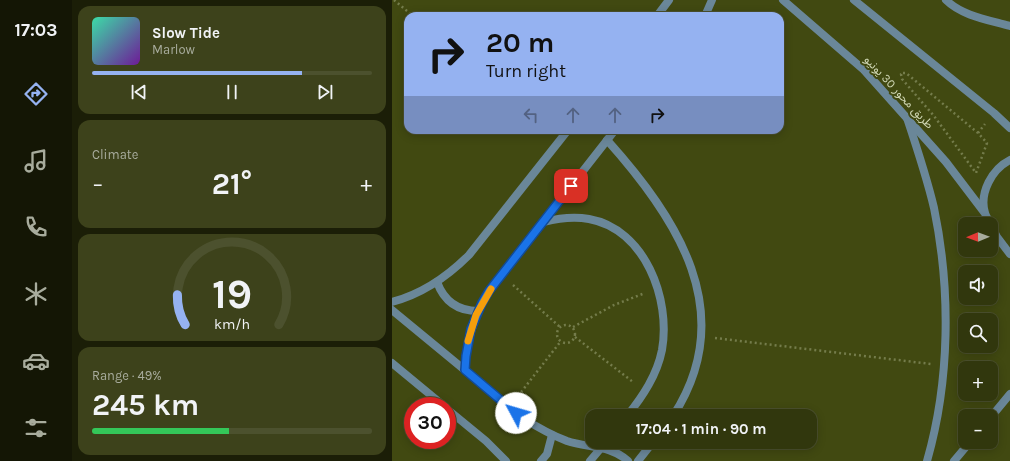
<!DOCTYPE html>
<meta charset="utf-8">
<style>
:root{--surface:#31370d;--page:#3d421b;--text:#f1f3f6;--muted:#a8ac9d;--line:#4c512e;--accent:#95b2f1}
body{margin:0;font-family:Karla,"Noto Sans Arabic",sans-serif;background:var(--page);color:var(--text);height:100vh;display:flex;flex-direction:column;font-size:15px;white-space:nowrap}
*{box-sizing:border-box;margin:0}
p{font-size:13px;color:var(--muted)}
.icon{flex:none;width:22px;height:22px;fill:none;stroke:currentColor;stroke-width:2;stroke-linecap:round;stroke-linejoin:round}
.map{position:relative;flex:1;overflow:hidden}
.sheet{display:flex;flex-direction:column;gap:6px;padding:6px;background:#1b1e07;width:320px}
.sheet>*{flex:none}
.guide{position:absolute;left:12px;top:12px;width:380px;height:122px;border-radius:12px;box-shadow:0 2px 10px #0003,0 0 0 1px var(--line);background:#95b2f1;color:#111;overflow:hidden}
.needle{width:26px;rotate:269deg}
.fabs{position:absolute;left:566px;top:217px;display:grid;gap:8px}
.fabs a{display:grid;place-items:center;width:40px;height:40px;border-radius:8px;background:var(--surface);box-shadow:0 2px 10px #0003,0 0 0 1px var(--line);font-size:20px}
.speed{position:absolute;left:12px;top:397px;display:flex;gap:8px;font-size:20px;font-weight:700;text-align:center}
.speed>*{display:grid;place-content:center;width:52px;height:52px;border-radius:50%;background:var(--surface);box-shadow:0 2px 10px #0003,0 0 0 1px var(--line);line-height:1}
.speed .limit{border:6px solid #d22;background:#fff;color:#111}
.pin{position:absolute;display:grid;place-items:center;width:34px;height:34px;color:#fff;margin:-17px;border-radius:8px;box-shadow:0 2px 6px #0006}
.me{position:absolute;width:44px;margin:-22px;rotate:309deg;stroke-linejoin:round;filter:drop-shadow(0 0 3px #0008)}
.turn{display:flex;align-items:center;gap:14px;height:84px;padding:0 16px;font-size:18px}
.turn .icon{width:52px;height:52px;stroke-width:2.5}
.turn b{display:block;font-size:28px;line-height:34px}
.lanes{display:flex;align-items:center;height:38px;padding:0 16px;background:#0003;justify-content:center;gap:20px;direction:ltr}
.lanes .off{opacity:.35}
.big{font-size:30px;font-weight:700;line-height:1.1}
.sheet .widget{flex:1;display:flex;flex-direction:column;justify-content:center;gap:6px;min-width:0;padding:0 14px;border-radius:12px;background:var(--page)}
.sheet .dial{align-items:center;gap:0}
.dial svg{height:104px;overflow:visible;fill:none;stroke:var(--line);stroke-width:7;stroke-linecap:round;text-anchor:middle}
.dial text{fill:var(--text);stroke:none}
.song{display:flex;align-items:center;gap:12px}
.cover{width:48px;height:48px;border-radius:6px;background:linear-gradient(135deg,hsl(160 70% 55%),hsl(280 70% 35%))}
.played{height:4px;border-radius:2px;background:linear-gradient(90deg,var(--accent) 75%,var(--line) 75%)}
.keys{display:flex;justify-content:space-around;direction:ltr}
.heat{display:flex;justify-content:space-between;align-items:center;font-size:22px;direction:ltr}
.charge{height:6px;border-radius:3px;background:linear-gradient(90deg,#34c759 49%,var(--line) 0)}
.trip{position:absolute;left:193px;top:409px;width:232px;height:40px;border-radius:12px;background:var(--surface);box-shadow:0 2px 10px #0003,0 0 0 1px var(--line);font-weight:700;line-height:40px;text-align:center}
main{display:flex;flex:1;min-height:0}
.tabs{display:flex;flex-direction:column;width:72px;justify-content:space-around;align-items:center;background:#141605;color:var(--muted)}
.tabs .icon{width:28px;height:28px}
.tabs .active{color:var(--accent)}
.tabs b{font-size:18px;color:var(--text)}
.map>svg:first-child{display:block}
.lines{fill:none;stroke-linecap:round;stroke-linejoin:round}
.path{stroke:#747c4b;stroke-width:2.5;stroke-dasharray:2 3;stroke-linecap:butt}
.minor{stroke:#6a8799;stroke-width:8}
.tertiary{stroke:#6a8799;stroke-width:8}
.route-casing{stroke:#114b97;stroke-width:10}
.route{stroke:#1a73e8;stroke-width:7}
.slow{stroke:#f59e0b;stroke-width:7}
.labels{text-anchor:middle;stroke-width:4;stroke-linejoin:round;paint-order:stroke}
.street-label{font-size:12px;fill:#cfd6b3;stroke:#414911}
</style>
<main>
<nav class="tabs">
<b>17:03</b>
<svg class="icon active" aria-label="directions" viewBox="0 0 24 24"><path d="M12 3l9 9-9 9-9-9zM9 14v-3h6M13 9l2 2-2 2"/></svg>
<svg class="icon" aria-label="music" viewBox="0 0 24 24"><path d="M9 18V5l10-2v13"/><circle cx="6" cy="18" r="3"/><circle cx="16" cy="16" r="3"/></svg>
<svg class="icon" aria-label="phone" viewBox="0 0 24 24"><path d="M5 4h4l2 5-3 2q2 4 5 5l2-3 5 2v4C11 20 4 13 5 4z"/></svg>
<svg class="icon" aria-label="climate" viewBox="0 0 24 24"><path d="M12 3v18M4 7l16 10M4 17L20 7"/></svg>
<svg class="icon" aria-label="car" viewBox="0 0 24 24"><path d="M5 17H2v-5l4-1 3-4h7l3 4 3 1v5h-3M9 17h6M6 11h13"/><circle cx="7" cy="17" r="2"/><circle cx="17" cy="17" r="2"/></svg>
<svg class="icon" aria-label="filters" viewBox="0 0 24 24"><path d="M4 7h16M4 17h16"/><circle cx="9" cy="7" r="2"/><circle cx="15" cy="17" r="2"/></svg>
</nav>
<section class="sheet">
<div class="widget">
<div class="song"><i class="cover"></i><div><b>Slow Tide</b><p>Marlow</p></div></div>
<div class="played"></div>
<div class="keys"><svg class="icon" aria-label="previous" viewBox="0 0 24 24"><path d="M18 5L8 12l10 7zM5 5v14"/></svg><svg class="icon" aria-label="pause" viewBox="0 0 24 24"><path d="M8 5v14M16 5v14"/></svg><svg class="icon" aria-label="next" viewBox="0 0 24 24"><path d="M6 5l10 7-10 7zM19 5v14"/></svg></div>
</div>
<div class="widget"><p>Climate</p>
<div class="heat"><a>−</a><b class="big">21°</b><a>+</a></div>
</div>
<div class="widget dial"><svg viewBox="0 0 100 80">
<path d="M14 69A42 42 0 1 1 86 69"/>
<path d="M14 69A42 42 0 0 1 8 46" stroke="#95b2f1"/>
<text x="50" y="56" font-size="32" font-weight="700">19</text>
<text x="50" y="72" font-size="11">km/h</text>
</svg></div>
<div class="widget"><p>Range · 49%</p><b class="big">245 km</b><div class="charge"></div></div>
</section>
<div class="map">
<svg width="618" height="461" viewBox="0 0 618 461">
<rect width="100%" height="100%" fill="#414911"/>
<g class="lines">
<g class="path">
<path d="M2 0 21 16"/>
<path d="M511 73H514L586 133 595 143 584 173 542 116 510 79 509 74Z"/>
<path d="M586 133 593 124"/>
<path d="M121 285 168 327"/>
<circle cx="174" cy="334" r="9"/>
<path d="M181 327 222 305 253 293"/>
<path d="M183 337 241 382"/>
<path d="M323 338 539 364"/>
<path d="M126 396 169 341"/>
</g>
<g class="minor">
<path d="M554 0C570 16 597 20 618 26"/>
<path d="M265 16 277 0"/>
<path d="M313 16 320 0"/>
<path d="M515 118C525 148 535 178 542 208 559 290 558 381 535 461"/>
<path d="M215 140C285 218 348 313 281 416"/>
<path d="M152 222C167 218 181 216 197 219 253 229 279 299 270 350 265 375 251 396 235 416"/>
<path d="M45 282C52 301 66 311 86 311"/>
<path d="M0 302C30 294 55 277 77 255L176 130"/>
<path d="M0 310 131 418C145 427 159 435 175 441 196 448 219 445 236 461"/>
<path d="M0 363 52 406"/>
<path d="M73 370C74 340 82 316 97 291L223 130"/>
<path d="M55 409 94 441 114 461"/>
<path d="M599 417 618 394"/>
<path d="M149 461 155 454 160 435"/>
<path d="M198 461 214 442"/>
<path d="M246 461 261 442"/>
<path d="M562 461 578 442"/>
</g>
<g class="tertiary">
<path d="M391 0 472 70 554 162 592 212"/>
<path d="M462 0 602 113 618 128"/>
<path d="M598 224C597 220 594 217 593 213 587 193 600 169 618 160"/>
<path d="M599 225 605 237 618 254"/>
</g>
</g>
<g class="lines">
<defs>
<path id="route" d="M124 413 73 370 74 356 79 329 90 303 97 291 179 186"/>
</defs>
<use href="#route" class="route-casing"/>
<use href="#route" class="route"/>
<path class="slow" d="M76 341 84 315 99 289"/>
</g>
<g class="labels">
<g class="street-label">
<text transform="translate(507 92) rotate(47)" y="4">طريق محور 30 يونيو</text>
</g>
</g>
</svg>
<div class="fabs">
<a><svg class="needle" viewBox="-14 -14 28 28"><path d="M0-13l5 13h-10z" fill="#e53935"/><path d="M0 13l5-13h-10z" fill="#a8ac9d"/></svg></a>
<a><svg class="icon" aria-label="sound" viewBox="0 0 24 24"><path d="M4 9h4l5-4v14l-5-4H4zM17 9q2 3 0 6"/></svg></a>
<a><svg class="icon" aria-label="search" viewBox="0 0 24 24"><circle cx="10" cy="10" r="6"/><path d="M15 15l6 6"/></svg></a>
<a>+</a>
<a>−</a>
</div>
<div class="speed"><div class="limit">30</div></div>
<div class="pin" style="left:179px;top:186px;background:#d93025"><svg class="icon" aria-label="arrive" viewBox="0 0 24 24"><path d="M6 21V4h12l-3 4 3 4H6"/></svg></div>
<svg class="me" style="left:124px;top:413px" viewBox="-20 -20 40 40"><circle r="19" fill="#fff"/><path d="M0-13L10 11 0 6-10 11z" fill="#1a73e8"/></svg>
<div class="trip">17:04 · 1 min · 90 m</div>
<div class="guide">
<div class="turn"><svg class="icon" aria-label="right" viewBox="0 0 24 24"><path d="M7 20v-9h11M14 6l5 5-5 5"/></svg><div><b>20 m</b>Turn right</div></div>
<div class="lanes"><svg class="icon off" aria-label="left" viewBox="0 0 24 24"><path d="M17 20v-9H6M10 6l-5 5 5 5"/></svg><svg class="icon off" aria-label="ahead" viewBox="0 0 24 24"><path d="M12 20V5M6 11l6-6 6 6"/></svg><svg class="icon off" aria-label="ahead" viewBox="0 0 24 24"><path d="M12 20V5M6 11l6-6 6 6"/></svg><svg class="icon" aria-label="right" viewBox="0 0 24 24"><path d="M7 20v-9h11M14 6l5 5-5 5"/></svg></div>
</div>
</div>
</main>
